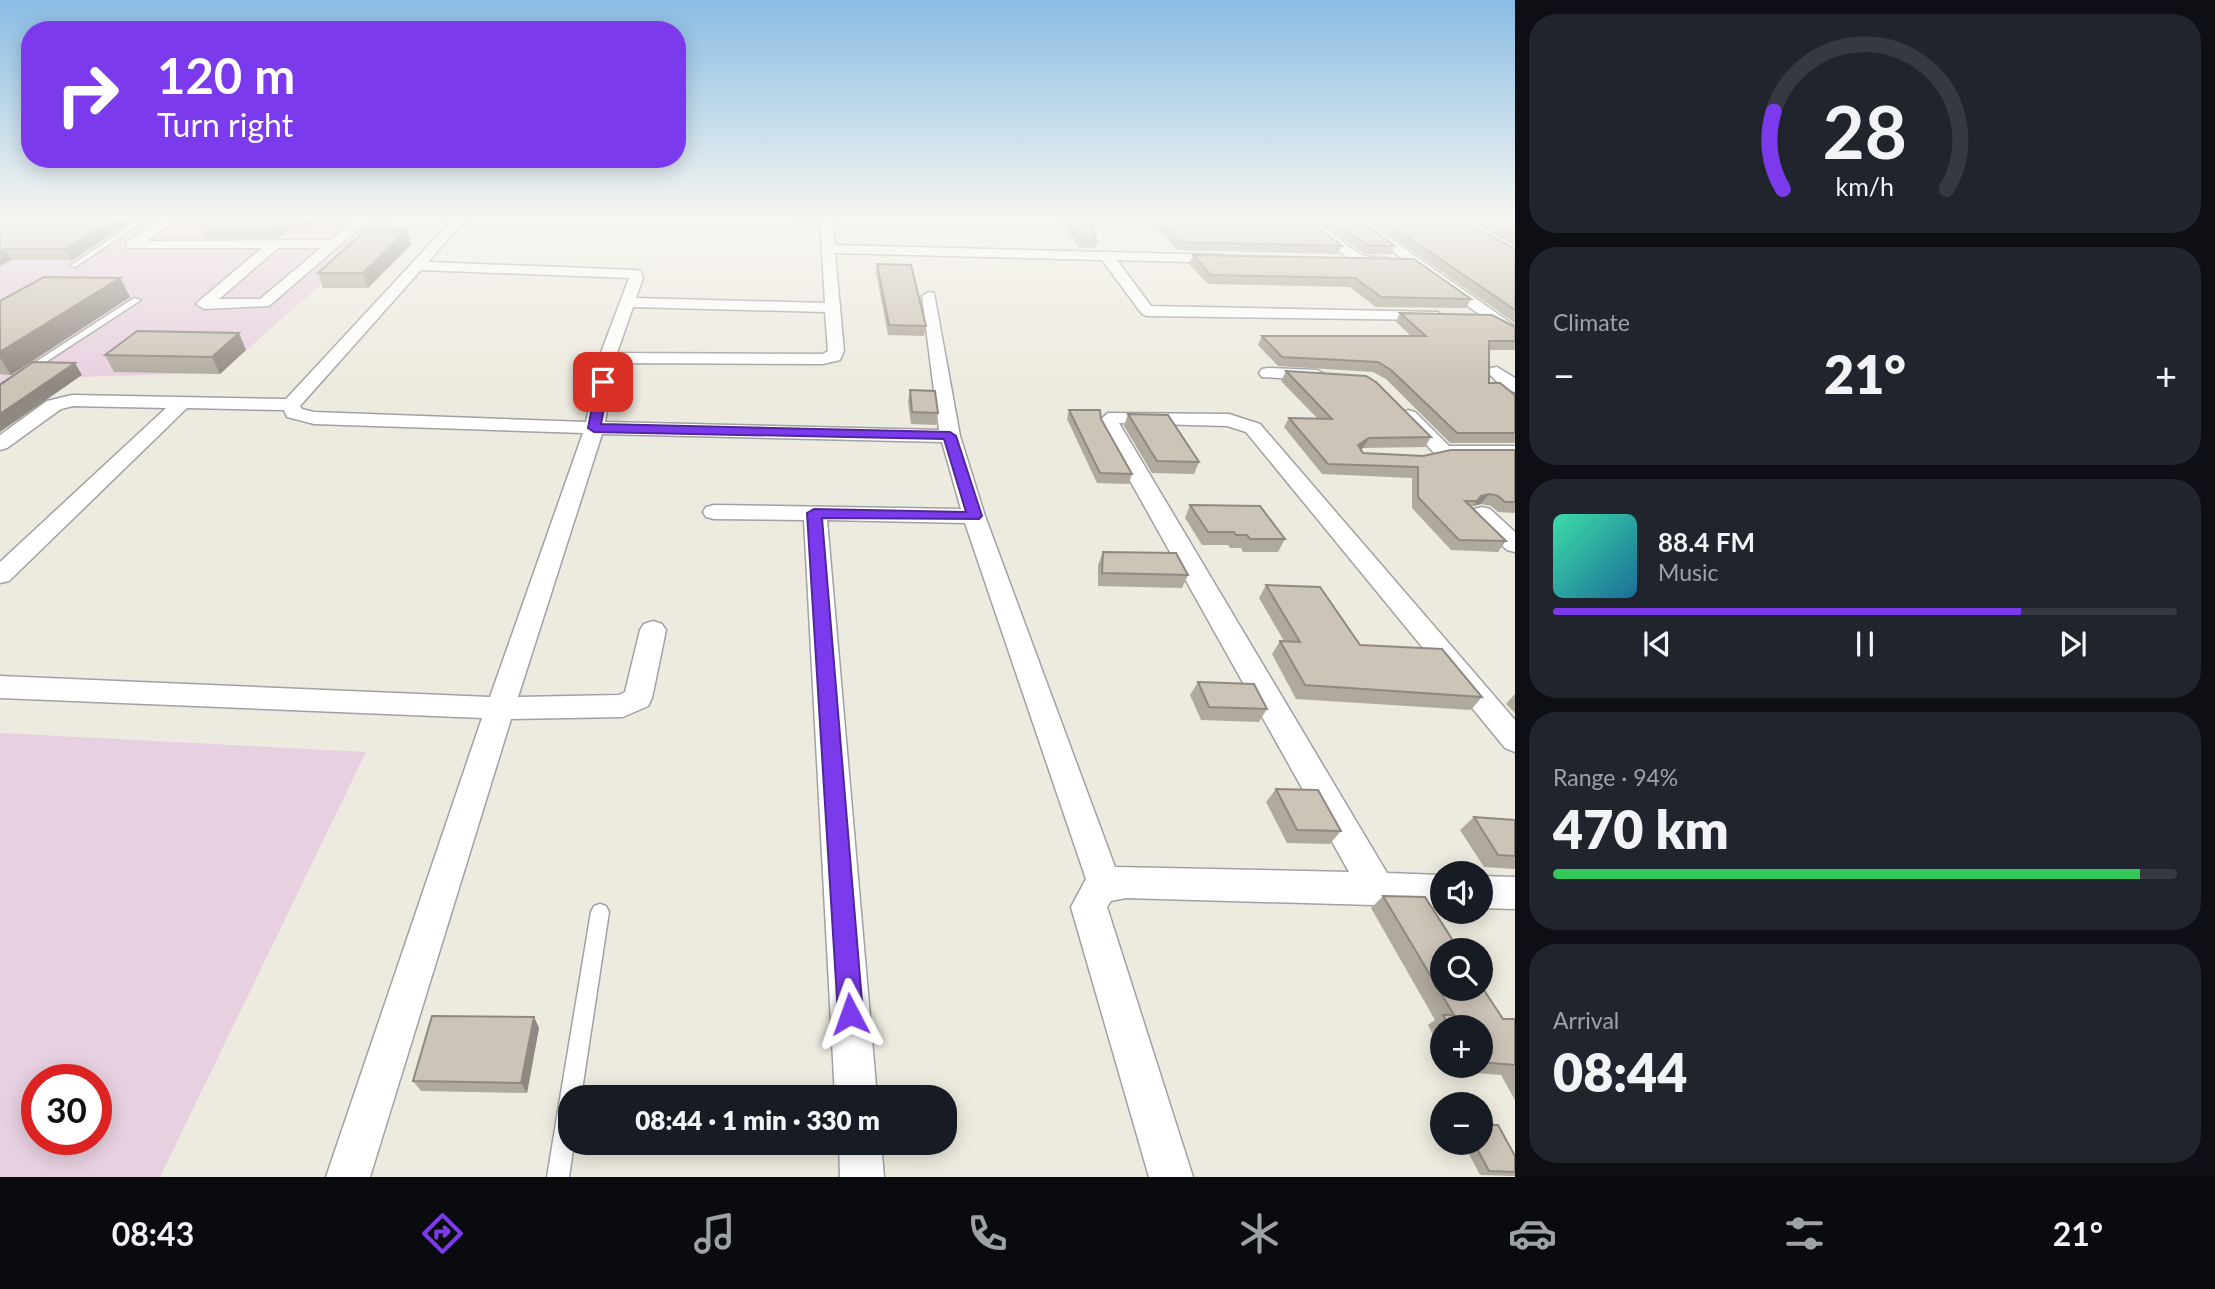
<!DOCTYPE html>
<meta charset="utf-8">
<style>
:root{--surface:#171b24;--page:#20242c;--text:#f1f3f6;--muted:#9ea1a6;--line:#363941;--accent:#7c3aed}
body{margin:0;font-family:Lato,sans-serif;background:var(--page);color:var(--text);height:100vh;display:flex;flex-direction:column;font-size:26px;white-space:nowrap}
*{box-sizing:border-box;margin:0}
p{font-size:23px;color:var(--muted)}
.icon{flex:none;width:38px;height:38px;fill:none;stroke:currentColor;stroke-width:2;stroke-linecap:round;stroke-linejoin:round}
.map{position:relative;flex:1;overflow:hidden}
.drawer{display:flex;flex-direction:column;gap:14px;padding:14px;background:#0d0f14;width:700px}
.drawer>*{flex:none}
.hud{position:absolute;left:21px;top:21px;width:665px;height:147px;border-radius:28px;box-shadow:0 4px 18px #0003;background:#7c3aed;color:#fff;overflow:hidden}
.tools{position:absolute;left:1430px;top:861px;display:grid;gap:14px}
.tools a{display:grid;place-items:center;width:63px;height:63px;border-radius:50%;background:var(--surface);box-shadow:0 4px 18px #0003;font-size:35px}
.speed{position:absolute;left:21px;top:1064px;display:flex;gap:14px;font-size:35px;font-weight:700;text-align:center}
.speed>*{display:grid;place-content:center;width:91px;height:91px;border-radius:50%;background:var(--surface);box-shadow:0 4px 18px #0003;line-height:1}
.speed .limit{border:10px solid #d22;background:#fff;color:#111}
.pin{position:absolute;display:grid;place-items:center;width:60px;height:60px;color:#fff;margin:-30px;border-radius:14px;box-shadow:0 4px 10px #0006}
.me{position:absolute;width:77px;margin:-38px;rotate:356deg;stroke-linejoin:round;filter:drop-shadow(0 0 5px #0008)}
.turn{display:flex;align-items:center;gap:24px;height:147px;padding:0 21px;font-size:32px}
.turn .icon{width:91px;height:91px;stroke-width:2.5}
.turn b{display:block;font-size:49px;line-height:60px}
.big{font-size:52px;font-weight:800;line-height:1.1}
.drawer .widget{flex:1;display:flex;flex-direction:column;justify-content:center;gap:10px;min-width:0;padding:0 24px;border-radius:28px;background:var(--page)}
.drawer .dial{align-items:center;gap:0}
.dial svg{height:182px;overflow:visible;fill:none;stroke:var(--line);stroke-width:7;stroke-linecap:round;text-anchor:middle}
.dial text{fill:var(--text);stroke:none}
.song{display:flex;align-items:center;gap:21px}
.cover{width:84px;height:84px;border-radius:10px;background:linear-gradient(135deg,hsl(160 70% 55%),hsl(200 70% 35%))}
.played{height:7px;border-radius:4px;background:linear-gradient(90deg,var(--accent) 75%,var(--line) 75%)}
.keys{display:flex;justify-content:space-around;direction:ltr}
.heat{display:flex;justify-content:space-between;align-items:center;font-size:38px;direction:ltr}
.charge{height:10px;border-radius:5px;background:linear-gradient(90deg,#34c759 94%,var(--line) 0)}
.trip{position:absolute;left:558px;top:1085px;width:399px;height:70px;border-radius:28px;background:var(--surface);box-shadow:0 4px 18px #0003;font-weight:800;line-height:70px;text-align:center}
.menu{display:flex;height:112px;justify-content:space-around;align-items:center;background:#090b0e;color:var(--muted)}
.menu .icon{width:49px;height:49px}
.menu .on{color:var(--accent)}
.menu b{font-size:32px;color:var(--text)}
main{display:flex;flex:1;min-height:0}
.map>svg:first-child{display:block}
.industrial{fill:#e7d0e0;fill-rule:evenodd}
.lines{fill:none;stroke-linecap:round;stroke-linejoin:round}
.lane-casing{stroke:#a1a1a1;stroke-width:3}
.street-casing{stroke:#a1a1a1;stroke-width:3}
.primary-casing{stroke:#917200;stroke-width:3}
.lane{fill:#fff;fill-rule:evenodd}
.street{fill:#fff;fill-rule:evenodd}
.primary{fill:#ffdd92;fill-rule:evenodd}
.wall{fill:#b0a99e}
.shaded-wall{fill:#908981}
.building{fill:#cdc4b8;stroke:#908981;stroke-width:2}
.route{fill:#7c3aed;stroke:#51269a;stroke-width:2}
</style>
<main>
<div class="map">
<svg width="1515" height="1177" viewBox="0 0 1515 1177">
<rect width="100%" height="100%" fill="#edeadf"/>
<g class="industrial">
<path d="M26 218H397L220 373 74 377 0 426V224Z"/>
<path d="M0 733 366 752 160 1177H0ZM37 1080H96V1139H37Z"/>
</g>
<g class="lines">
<defs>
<g id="lane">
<path d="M142 218H149L75 267 70 266Z"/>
<path d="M134 298 141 300 0 392V385Z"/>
<path d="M600 904 606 906 609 912 581 1097H570V1143H574L569 1177H547L591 912 594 906Z"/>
</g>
<g id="street">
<path d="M165 218H179L147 241 331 240 358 218H371L269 306 204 309 196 304 199 301 262 248H127V242ZM278 248H321L260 299H219Z"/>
<path d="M454 218H467L428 262 636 270 641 271 643 278 636 298 825 303 820 218H832L835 245 1224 255 1231 259 1224 263 1117 260 1151 306 1438 312 1441 315 1438 318 1433 320 1147 316 1142 314 1102 260 835 253 844 351 840 360 823 364 615 363 605 422 939 430 922 296 929 292 934 293 960 436 985 516 1115 867 1349 872 1100 427V420L1108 413 1229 414 1260 424 1515 720V752L1505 748 1246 432 1227 426 1119 423 1387 873 1442 875V907L1126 898 1111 901 1107 907 1193 1177H1149L1071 907 1086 879 965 523 827 520 877 1097H835L804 520 714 519 706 517 703 512 706 507 714 505 961 509 942 442 602 434 518 697 619 695 625 692 640 630 644 624 653 621 662 624 666 630 652 698 648 706 623 717 511 719 370 1177H326L482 718 0 698V676L490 697 583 433 314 424 287 417 284 410 187 408 9 581 0 583V562L166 408 73 406 61 409 7 448 0 450V435L47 401 72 395 286 399ZM421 270 629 278 599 358 586 422 314 412 302 409 300 406ZM633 307 825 312 828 351 823 354 617 353Z"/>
<path d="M1296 218C1322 217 1339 243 1362 255 1372 260 1384 253 1393 261L1386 265 1356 264Z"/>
<path d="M1347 218H1361L1515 326V338L1509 336Z"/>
<path d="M1497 367 1515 378V392C1505 390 1494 380 1488 372L1491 368Z"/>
<path d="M1268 368 1317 370 1326 375 1317 380 1262 377 1259 373 1262 369Z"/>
<path d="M1408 410 1415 412 1449 446H1515V458L1437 456 1399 416Z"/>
<path d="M1482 507 1490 509 1515 532V552L1507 550 1474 519 1471 514 1474 509Z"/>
<path d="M1480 876 1515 877V909L1480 908Z"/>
<path d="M839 1143H881L884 1177H840Z"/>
</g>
<path id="primary" d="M0 218H18L15 222 0 226Z"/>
</defs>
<use href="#lane" class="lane-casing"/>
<use href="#street" class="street-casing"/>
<use href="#primary" class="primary-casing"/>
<use href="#lane" class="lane"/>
<use href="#street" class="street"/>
<use href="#primary" class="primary"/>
</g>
<g class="wall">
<path d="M202 218H319L306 229 288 230 279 238H207L199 220Z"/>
<path d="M794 218H819L818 221H794Z"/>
<path d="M1058 218H1306L1342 246 1338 254 1177 250 1155 226 1091 227 1097 241 1095 248H1080Z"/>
<path d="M1313 218H1357L1395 246 1391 254H1365Z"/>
<path d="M1365 218H1458L1515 249V323Z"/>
<path d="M1466 218H1515V246Z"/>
<path d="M0 221H133L72 260H11L0 266Z"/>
<path d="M407 230 411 245 368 288H323L318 273Z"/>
<path d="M1193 255 1414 259 1471 299 1466 308 1376 307 1350 287 1208 284 1189 264Z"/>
<path d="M877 264 926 326 924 336 888 335 876 273Z"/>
<path d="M120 278 130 297 11 375 0 374V301Z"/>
<path d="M1400 313 1515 327V350H1489V383L1515 395V443H1450L1386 379 1373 372 1278 366 1258 345 1262 336H1411L1396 322Z"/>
<path d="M246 350 220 374 114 372 105 355Z"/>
<path d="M1286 371 1431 437 1425 447 1363 448 1361 450 1363 453 1423 456 1515 450V513L1498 512 1491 506 1481 504 1473 506 1472 508 1506 541 1498 552 1451 550 1412 508V478L1322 474 1284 427 1289 418H1317L1281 381Z"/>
<path d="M910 390 938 413 936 425 911 424 908 402Z"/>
<path d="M1069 410 1101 419 1132 474 1129 484 1097 483 1067 419Z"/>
<path d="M1128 414 1199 462 1194 474 1152 473 1124 426Z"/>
<path d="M1190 505 1285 539 1278 552H1243L1241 548H1230L1228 545H1202L1185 518Z"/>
<path d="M1103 552 1188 575 1182 588 1098 586V565Z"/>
<path d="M1266 585 1360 645 1482 697 1471 710 1296 699 1272 654 1280 641H1284L1259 598Z"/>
<path d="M1198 682 1267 709 1259 722 1201 720 1190 695Z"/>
<path d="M1515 694V713L1506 704Z"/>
<path d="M1276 789 1341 831 1330 844 1287 843 1266 802Z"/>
<path d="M1474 817 1515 820V869L1484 867 1460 830Z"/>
<path d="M1383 896 1503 1019H1515V1100L1501 1075 1451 1071 1448 1066H1480V1027H1442V1053L1428 1025 1435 1020 1371 908Z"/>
<path d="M534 1017 539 1028 527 1093 421 1091 413 1081Z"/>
<path d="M1463 1143H1480L1515 1156V1176L1480 1175Z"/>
</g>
<g class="shaded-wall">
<path d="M116 218H131L133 221 72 260 66 249Z"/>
<path d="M275 218H284L288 230 279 238 272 219Z"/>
<path d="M302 218H319L306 229Z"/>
<path d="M407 230 411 245 368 288 363 273Z"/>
<path d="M5 249 11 260 0 266V251Z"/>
<path d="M120 278 130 297 11 375 0 358V352Z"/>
<path d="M239 333 246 350 220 374 212 357Z"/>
<path d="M75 363 82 375 0 432V414Z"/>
<path d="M1369 438 1363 448 1352 455 1358 445Z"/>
<path d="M1489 494 1481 504 1473 506 1481 496Z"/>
<path d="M534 1017 539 1028 527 1093 521 1083Z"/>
</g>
<g class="building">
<path d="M13 218H116L66 249H5L0 251V221Z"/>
<path d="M202 218H275L272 219 199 220Z"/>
<path d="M1065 218H1306L1342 246 1180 242 1157 219H1087L1097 241 1082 240Z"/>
<path d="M1327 218H1357L1395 246H1369Z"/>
<path d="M1380 218H1458L1515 249V310Z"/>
<path d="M1483 218H1515V236Z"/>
<path d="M366 230H407L363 273H318Z"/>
<path d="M1193 255 1414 259 1471 299 1381 297 1355 278 1211 275Z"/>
<path d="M877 264 911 265 926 326 889 325Z"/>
<path d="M44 277 120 278 0 352V301Z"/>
<path d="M1400 313 1492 315 1515 327V341H1489V383H1500L1515 395V433H1457L1391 370 1378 362 1282 357 1262 336H1426Z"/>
<path d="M137 331 239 333 212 357 105 355Z"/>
<path d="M33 362 75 363 0 414V385Z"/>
<path d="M1286 371 1366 376 1376 382 1431 437 1369 438 1358 445 1363 453 1423 456 1451 450H1515V502H1505L1498 496 1489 494 1481 496 1477 501H1465L1506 541 1459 540 1418 497V467L1328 464 1289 418 1332 419Z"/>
<path d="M910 390 935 391 938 413 912 412Z"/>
<path d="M1069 410H1100L1101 419 1132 474 1100 473Z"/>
<path d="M1128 414 1168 415 1199 462 1157 461Z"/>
<path d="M1190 505 1260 506 1285 539H1250L1247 535H1236L1234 532H1208Z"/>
<path d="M1103 552 1176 553 1188 575 1102 573Z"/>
<path d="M1266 585 1320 587 1360 645 1442 649 1482 697 1305 685 1280 641 1300 642Z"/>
<path d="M1198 682 1254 684 1267 709 1209 707Z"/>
<path d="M1276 789 1318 790 1341 831 1297 830Z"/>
<path d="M1474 817 1515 820V856L1498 855Z"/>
<path d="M1383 896 1425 897 1459 950H1442V989H1480V984L1503 1019H1515V1065L1480 1062V1027H1449L1443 1015H1454Z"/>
<path d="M432 1016 534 1017 521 1083 413 1081Z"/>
<path d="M1480 1125H1498L1515 1156V1172L1489 1171 1474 1143H1480Z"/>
</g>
<linearGradient id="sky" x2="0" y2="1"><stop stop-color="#89bce4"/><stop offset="0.57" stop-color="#f7f6f1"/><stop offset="1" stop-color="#f7f6f1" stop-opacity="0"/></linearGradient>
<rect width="1515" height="383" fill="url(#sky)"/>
<path class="route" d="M603 378 609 382 601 424 950 432 956 436 982 516 979 519 822 518 863 1014 859 1023 850 1026 841 1023 838 1014 807 513 814 509 966 512 944 439 594 432 588 428 597 382Z"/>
</svg>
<div class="tools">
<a><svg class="icon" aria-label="sound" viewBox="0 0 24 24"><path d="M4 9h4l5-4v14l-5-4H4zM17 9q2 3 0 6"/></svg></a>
<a><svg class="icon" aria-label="search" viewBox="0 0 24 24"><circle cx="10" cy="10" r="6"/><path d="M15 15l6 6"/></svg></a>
<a>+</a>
<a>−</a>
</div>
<div class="speed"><div class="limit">30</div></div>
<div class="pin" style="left:603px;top:382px;background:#d93025"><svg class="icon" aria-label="arrive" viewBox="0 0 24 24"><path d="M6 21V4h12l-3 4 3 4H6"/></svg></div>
<svg class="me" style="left:850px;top:1014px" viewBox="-20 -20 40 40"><path d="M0-17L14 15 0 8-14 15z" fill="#7c3aed" stroke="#fff" stroke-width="4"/></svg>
<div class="trip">08:44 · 1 min · 330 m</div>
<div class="hud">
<div class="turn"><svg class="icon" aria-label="right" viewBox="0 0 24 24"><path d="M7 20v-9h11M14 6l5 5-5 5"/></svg><div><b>120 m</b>Turn right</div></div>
</div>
</div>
<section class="drawer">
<div class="widget dial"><svg viewBox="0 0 100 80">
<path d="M14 69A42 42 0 1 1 86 69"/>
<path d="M14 69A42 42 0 0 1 10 35" stroke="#7c3aed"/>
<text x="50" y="56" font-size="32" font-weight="700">28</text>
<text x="50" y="72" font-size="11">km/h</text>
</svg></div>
<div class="widget"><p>Climate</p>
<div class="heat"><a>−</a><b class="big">21°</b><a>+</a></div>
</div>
<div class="widget">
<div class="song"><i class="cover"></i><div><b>88.4 FM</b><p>Music</p></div></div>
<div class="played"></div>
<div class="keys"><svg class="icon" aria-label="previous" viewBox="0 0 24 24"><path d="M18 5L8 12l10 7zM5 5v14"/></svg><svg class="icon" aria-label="pause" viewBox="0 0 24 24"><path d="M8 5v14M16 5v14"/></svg><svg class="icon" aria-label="next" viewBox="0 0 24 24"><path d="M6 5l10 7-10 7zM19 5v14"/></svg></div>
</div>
<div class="widget"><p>Range · 94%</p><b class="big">470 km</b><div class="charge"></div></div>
<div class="widget"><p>Arrival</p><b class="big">08:44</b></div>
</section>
</main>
<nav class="menu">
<b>08:43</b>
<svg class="icon on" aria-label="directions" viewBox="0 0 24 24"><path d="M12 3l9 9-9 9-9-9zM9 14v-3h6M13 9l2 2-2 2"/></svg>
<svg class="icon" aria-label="music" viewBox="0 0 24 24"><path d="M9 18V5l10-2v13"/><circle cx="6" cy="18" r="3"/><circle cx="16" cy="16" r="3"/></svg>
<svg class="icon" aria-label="phone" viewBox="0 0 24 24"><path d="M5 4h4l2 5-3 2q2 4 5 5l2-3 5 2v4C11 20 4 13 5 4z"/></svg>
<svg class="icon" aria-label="climate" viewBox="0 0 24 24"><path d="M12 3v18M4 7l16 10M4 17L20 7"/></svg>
<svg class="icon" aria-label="car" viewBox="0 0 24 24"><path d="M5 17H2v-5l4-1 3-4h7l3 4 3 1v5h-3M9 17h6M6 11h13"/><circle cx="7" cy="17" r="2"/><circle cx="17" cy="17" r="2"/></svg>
<svg class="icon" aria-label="filters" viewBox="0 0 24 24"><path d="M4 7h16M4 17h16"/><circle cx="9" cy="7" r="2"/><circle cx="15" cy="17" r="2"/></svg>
<b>21°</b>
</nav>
